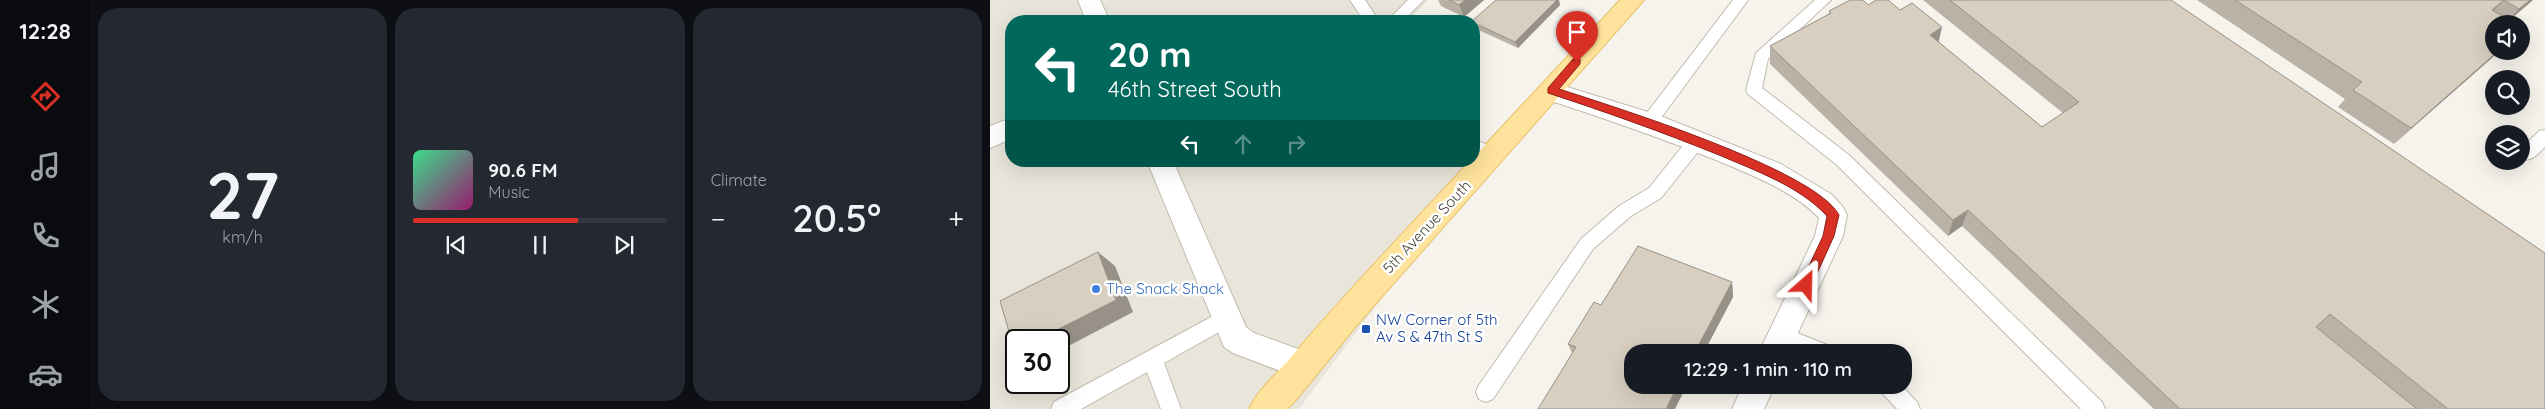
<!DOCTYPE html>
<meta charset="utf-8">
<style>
:root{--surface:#171b24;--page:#242831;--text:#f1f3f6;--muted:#9ea1a6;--line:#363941;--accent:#d93025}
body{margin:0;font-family:Quicksand,sans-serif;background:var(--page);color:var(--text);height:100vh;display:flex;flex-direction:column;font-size:19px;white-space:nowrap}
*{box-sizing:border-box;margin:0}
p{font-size:16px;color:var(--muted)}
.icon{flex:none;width:28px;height:28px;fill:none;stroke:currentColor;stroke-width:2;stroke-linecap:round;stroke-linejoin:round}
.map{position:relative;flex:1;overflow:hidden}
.details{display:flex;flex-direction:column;gap:8px;padding:8px;background:#0d0f14;width:900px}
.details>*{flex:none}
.hud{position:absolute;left:15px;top:15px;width:475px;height:152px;border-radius:20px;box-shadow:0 5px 20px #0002;background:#00695c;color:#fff;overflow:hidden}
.fabs{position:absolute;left:1495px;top:15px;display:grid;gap:10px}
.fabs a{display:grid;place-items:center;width:45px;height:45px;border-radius:50%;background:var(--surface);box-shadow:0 5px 20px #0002;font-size:25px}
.speed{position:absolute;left:15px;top:329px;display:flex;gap:10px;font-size:25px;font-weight:700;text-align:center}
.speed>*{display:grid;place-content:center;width:65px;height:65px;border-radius:50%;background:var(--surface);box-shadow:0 5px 20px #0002;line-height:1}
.speed .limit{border:2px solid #111;border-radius:8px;background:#fff;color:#111}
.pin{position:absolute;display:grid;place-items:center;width:42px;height:42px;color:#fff;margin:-51px -21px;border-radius:50% 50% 50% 0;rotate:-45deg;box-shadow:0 0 5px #0007}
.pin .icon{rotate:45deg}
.me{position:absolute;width:55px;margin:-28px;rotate:25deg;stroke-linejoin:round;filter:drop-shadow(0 0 4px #0008)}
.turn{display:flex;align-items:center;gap:18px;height:105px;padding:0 20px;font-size:22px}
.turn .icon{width:65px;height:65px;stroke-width:2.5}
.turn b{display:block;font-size:35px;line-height:42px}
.lanes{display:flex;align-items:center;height:48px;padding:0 20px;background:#0003;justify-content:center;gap:25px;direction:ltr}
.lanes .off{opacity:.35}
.big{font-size:38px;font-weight:600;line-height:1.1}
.details .tile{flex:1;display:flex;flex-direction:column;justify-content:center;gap:8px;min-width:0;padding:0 18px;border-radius:20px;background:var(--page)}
.details .dial{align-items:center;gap:0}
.dial b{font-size:65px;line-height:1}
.song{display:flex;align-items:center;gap:15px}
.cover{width:60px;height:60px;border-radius:8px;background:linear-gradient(135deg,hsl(150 70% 55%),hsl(320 70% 35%))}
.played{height:5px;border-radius:2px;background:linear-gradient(90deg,var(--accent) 65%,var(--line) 65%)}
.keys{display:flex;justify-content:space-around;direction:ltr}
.heat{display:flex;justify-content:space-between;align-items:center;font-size:28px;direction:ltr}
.details .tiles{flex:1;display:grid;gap:8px;grid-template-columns:repeat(3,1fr)}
.trip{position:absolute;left:634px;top:344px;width:288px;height:50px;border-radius:20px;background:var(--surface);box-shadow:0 5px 20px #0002;font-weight:600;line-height:50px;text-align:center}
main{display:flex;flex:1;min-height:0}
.tabs{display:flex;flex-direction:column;width:90px;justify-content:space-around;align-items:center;background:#090b0e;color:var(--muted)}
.tabs .icon{width:35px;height:35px}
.tabs .active{color:var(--accent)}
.tabs b{font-size:22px;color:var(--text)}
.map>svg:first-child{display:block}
.residential{fill:#eae5da;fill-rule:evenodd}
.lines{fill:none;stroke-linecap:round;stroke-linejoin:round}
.lane-casing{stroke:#c2bbae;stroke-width:2}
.street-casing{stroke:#c2bbae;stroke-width:2}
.primary-casing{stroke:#e6c16a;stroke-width:2}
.lane{fill:#fff;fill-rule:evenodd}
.street{fill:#fff;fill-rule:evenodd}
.primary{fill:#ffe39c;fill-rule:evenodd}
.wall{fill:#bab2a6}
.shaded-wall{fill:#979187}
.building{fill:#d8cfc1;stroke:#979187}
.route{fill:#d93025;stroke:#8d1f18}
.shop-dot{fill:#3f7fe0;stroke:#fff;stroke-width:2}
.transit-dot{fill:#1a4fb4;stroke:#fff;stroke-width:2}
.labels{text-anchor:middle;stroke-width:5;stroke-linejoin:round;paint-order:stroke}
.street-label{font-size:15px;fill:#4b4439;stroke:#fff}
.shop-label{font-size:15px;fill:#366cbe;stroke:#fff;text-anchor:start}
.transit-label{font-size:15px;fill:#164399;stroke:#fff;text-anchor:start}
</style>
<main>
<nav class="tabs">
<b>12:28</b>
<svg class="icon active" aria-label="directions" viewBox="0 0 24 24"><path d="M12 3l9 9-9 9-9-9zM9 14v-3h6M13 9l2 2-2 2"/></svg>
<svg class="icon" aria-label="music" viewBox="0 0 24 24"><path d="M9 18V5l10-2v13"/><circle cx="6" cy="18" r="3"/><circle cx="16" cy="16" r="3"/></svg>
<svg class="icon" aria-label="phone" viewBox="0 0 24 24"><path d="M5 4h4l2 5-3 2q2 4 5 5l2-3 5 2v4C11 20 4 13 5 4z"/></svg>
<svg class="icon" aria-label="climate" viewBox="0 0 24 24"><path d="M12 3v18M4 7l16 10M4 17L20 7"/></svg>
<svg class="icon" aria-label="car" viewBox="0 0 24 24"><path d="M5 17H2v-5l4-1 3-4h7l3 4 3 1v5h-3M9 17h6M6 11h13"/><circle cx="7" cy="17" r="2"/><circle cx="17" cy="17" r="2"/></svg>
</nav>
<section class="details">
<div class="tiles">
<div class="tile dial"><b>27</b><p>km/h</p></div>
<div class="tile">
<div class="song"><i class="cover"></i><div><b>90.6 FM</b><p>Music</p></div></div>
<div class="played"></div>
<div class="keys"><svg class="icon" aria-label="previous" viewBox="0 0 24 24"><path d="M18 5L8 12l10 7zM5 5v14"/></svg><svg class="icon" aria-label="pause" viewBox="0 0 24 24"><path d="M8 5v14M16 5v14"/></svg><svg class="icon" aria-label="next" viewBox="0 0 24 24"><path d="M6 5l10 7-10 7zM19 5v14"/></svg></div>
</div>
<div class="tile"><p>Climate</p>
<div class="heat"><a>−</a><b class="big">20.5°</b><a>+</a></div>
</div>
</div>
</section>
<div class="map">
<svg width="1555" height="409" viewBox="0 0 1555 409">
<rect width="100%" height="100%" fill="#f6f3ec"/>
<path class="residential" d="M0 0H439L417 21H21V161H469L481 179 309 409H0ZM26 340H69V382H26Z"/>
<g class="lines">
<defs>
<g id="lane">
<path d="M360 0H375L389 21H374Z"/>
<path d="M418 0H434L413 21H397Z"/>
<path d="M743 0H758L665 126 659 128 653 126 651 122 653 118Z"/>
<path d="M825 0H841L778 59 772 88 859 155 1112 402 1115 409H1091L847 165 758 94 756 90 766 53Z"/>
<path d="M1555 130V147C1548 154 1542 162 1531 159V149L1549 131Z"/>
<path d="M705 136 711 138 713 143 711 148 671 198 641 216 603 249 503 399 496 402 489 399 486 392 489 385 591 239 629 206 659 188 699 138Z"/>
<path d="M484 139 509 150 511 155 509 160 503 162 484 153Z"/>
<path d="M236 309 243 312 246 318 243 324 174 363 191 409H171L157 372 91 409H61L64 402Z"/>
<path d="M792 327 840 346 843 352H811L785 342 782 336 785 330Z"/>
<path d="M888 385H911L927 402 930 409H907L891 392Z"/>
</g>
<g id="street">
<path d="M88 0H110L120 21H96Z"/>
<path d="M561 82 668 115 791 164 841 194 853 207 857 215 853 236 799 352H769L825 236 829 218C804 191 759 174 726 160 668 137 611 117 552 98L549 91 552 84Z"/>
<path d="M21 118V139L0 148V126Z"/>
<path d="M157 161H183L256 327 264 333 325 355 330 365 325 375 314 380 243 353 234 347Z"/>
<path d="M753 385H785L774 409H742Z"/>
</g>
<path id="primary" d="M630 0H654L366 326 306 400 297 409H259C268 389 288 373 302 356 359 289 420 226 480 161H484V157Z"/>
</defs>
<use href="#lane" class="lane-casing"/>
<use href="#street" class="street-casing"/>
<use href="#primary" class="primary-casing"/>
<use href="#lane" class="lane"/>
<use href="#street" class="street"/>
<use href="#primary" class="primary"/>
</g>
<g class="wall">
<path d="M448 0H494L474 17 451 6Z"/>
<path d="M933 0H1181L1555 409H1164L972 226 958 236 780 64V46L839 14V11L878 5 949 42 1052 127 1073 113Z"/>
<path d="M1207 0H1543L1515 24H1504V51L1404 144 1348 107 1355 99Z"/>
<path d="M570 5 528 48 484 28V21Z"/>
<path d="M742 282 743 297 714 352 582 353 578 344 611 305Z"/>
</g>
<g class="shaded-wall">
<path d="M475 0H494L474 17 469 5Z"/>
<path d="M567 0H569L570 5 528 48 525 42Z"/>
<path d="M1514 0 1496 18 1502 10Z"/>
<path d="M1540 0H1543L1515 24 1529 9Z"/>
<path d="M952 27 948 45 940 35Z"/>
<path d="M1508 51H1510L1404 144 1421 128Z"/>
<path d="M978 210 972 226 958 236 963 220Z"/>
<path d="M108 252 125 266 143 312 69 351V340H47Z"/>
<path d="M742 282 743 297 714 352H705Z"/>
<path d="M688 385H697L685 409H676Z"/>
</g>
<g class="building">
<path d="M459 0H475L469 5Z"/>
<path d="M506 0H567L525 42 484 23V21H482Z"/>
<path d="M860 0H873L878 5 886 0H898L910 10 922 3 952 27 940 35 1052 127 1089 102 960 0H1181L1555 253V409H1458L1340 314 1326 327 1427 409H1190L978 210 963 220 780 46 841 13 839 11Z"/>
<path d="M1245 0H1514L1502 10 1517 19 1512 24H1504V51H1508L1421 128 1363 90 1372 82Z"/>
<path d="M1514 0H1540L1529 9Z"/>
<path d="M648 246 742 282 705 352H642V385H688L676 409H548L586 347 578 344 604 302 611 305Z"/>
<path d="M108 252 126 300 47 340H26V351L25 352 10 301Z"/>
</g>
<path class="route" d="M587 58 590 59V64L569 89C622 106 826 170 849 215L844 236 820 289H812L810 285 833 236 837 216C809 186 766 171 729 155 672 132 616 112 558 93V88L583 59Z"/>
<circle class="shop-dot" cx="106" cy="289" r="5"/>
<rect class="transit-dot" x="371" y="324" width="10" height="10" rx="2.5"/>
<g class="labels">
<g class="street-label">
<text transform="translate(437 227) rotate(-47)" y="5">5th Avenue South</text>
</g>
<g class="shop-label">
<text x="116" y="294">The Snack Shack</text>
</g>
<g class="transit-label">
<text x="386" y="325">NW Corner of 5th<tspan x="386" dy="17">Av S &amp; 47th St S</tspan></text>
</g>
</g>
</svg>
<div class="fabs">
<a><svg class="icon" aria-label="sound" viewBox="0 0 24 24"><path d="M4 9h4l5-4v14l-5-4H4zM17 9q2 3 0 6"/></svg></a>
<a><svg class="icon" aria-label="search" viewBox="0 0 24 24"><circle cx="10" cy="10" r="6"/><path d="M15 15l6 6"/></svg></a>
<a><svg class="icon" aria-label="layers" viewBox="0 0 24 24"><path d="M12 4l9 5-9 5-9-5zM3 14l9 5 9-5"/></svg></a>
</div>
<div class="speed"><div class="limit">30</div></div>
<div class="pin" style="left:587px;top:62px;background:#d93025"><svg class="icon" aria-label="arrive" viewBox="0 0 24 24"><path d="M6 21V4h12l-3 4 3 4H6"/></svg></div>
<svg class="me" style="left:816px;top:285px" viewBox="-20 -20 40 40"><path d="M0-17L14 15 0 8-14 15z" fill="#d93025" stroke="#fff" stroke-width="4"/></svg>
<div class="trip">12:29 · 1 min · 110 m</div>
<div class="hud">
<div class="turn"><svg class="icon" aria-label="left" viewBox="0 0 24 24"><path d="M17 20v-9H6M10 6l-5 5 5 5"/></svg><div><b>20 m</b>46th Street South</div></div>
<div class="lanes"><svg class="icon" aria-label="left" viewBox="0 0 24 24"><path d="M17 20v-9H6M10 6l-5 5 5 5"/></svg><svg class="icon off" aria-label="ahead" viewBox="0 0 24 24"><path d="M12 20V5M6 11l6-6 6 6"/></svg><svg class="icon off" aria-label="right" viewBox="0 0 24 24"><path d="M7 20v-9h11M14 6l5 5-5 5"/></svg></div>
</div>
</div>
</main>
